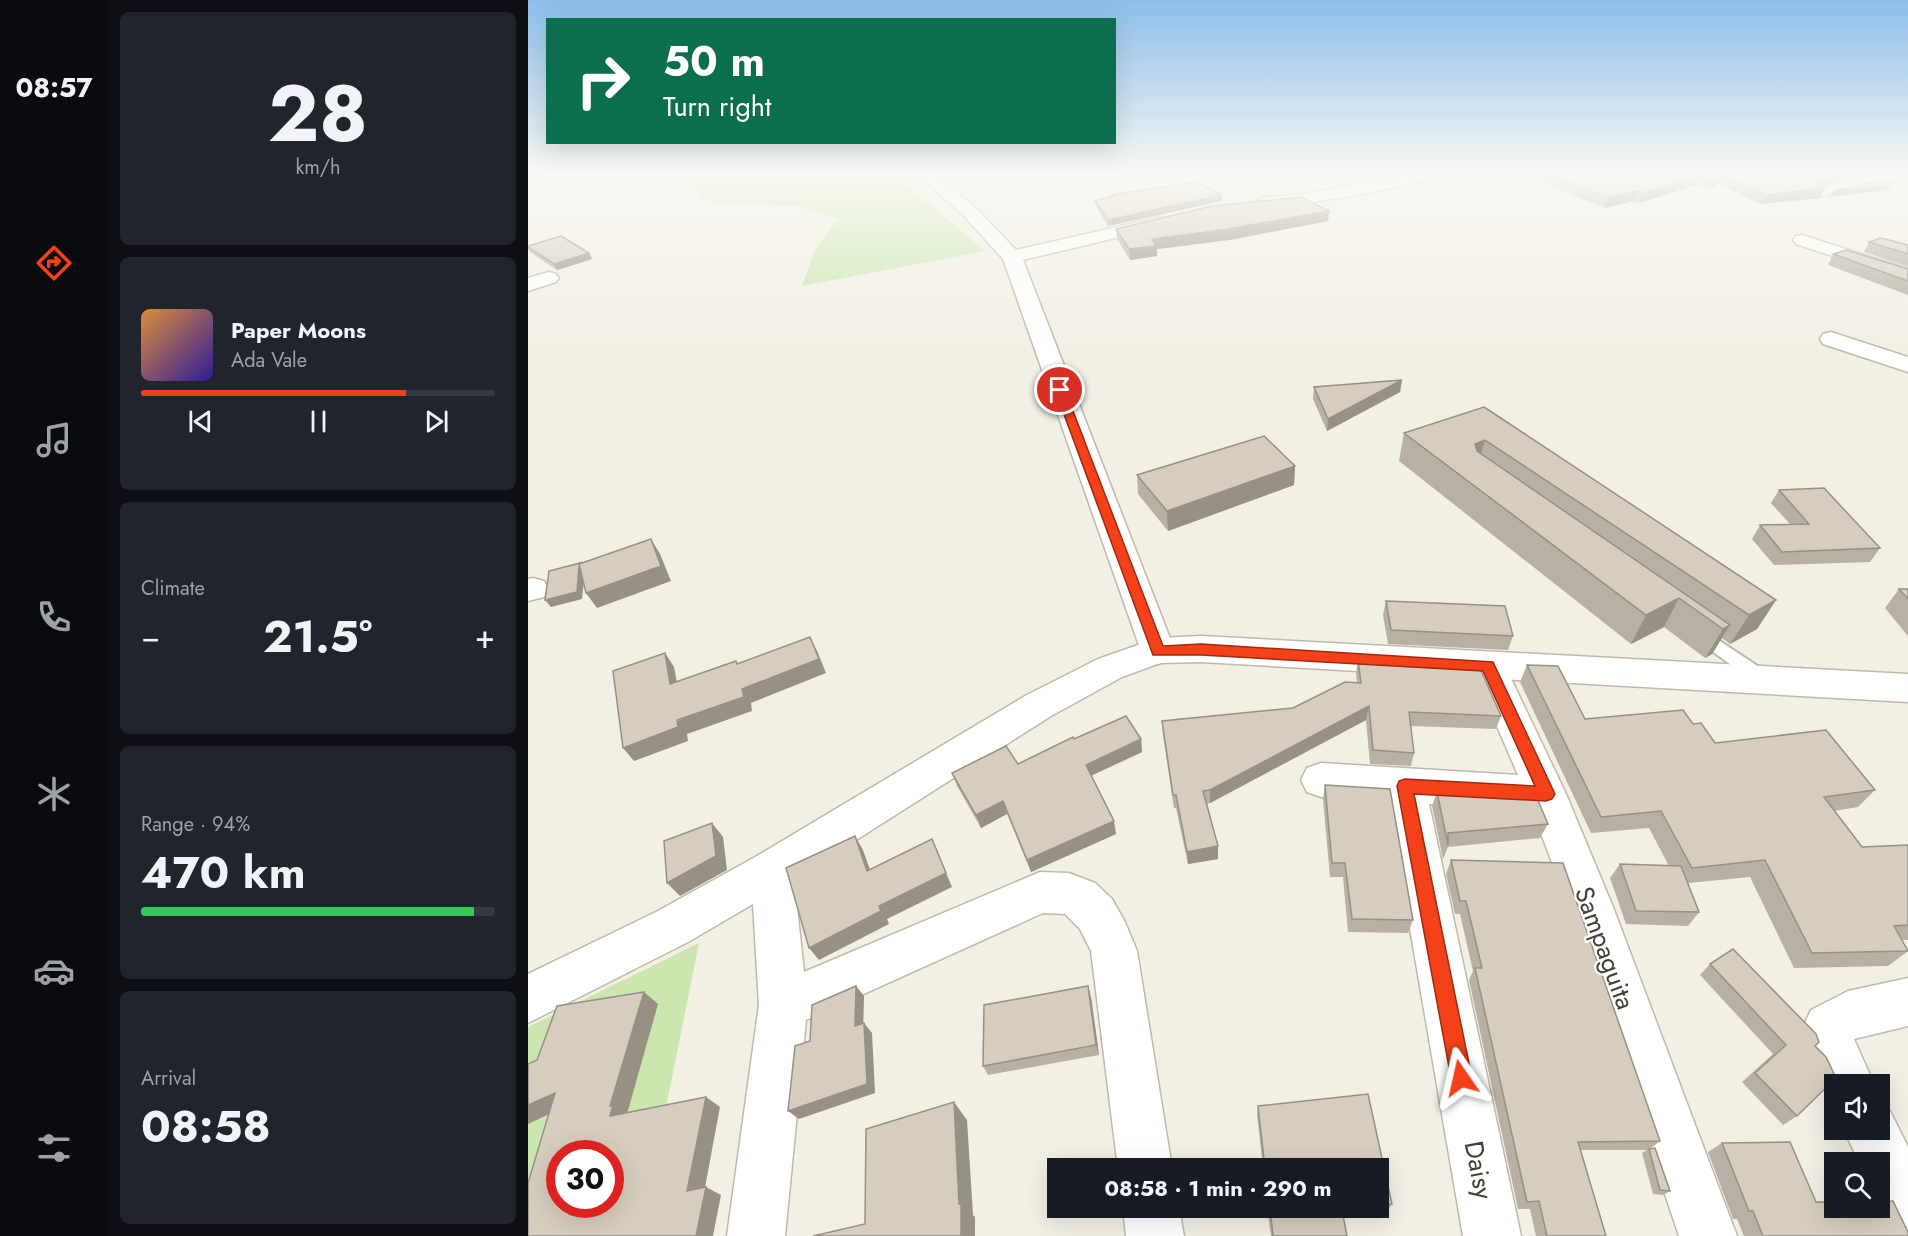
<!DOCTYPE html>
<meta charset="utf-8">
<style>
:root{--surface:#171b24;--page:#20242c;--text:#f1f3f6;--muted:#9ea1a6;--line:#363941;--accent:#f4411a}
body{margin:0;font-family:Jost,sans-serif;background:var(--page);color:var(--text);height:100vh;display:flex;flex-direction:column;font-size:22px;white-space:nowrap}
*{box-sizing:border-box;margin:0}
p{font-size:20px;color:var(--muted)}
.icon{flex:none;width:33px;height:33px;fill:none;stroke:currentColor;stroke-width:2;stroke-linecap:round;stroke-linejoin:round}
.map{position:relative;flex:1;overflow:hidden}
.panel{display:flex;flex-direction:column;gap:12px;padding:12px;background:#0d0f14;width:420px}
.panel>*{flex:none}
.top-card{position:absolute;left:18px;top:18px;width:570px;height:126px;border-radius:0px;box-shadow:0 6px 24px #0002;background:#0b6e4f;color:#fff;overflow:hidden}
.buttons{position:absolute;left:1296px;top:1074px;display:grid;gap:12px}
.buttons a{display:grid;place-items:center;width:66px;height:66px;border-radius:0px;background:var(--surface);box-shadow:0 6px 24px #0002;font-size:30px}
.speed{position:absolute;left:18px;top:1140px;display:flex;gap:12px;font-size:30px;font-weight:700;text-align:center}
.speed>*{display:grid;place-content:center;width:78px;height:78px;border-radius:50%;background:var(--surface);box-shadow:0 6px 24px #0002;line-height:1}
.speed .limit{border:9px solid #d22;background:#fff;color:#111}
.pin{position:absolute;display:grid;place-items:center;width:51px;height:51px;color:#fff;margin:-26px;border:3px solid #fff;border-radius:50%;box-shadow:0 2px 6px #0007}
.me{position:absolute;width:66px;margin:-33px;rotate:349deg;stroke-linejoin:round;filter:drop-shadow(0 0 4px #0008)}
.turn{display:flex;align-items:center;gap:21px;height:126px;padding:0 18px;font-size:27px}
.turn .icon{width:78px;height:78px;stroke-width:2.5}
.turn b{display:block;font-size:42px;line-height:51px}
.big{font-size:45px;font-weight:700;line-height:1.1}
.panel .widget{flex:1;display:flex;flex-direction:column;justify-content:center;gap:9px;min-width:0;padding:0 21px;border-radius:9px;background:var(--page)}
.panel .dial{align-items:center;gap:0}
.dial b{font-size:78px;line-height:1}
.song{display:flex;align-items:center;gap:18px}
.cover{width:72px;height:72px;border-radius:9px;background:linear-gradient(135deg,hsl(30 70% 55%),hsl(250 70% 35%))}
.played{height:6px;border-radius:3px;background:linear-gradient(90deg,var(--accent) 75%,var(--line) 75%)}
.keys{display:flex;justify-content:space-around;direction:ltr}
.heat{display:flex;justify-content:space-between;align-items:center;font-size:33px;direction:ltr}
.charge{height:9px;border-radius:4px;background:linear-gradient(90deg,#34c759 94%,var(--line) 0)}
.trip{position:absolute;left:519px;top:1158px;width:342px;height:60px;border-radius:0px;background:var(--surface);box-shadow:0 6px 24px #0002;font-weight:700;line-height:60px;text-align:center}
main{display:flex;flex:1;min-height:0}
.menu{display:flex;flex-direction:column;width:108px;justify-content:space-around;align-items:center;background:#090b0e;color:var(--muted)}
.menu .icon{width:42px;height:42px}
.menu .active{color:var(--accent)}
.menu b{font-size:27px;color:var(--text)}
.map>svg:first-child{display:block}
.green{fill:#cbe6af;fill-rule:evenodd}
.lines{fill:none;stroke-linecap:round;stroke-linejoin:round}
.service-casing{stroke:#c0b9ab;stroke-width:4}
.minor-casing{stroke:#c0b9ab;stroke-width:3}
.tertiary-casing{stroke:#c0b9ab;stroke-width:3}
.service{fill:#fff;fill-rule:evenodd}
.minor{fill:#fff;fill-rule:evenodd}
.tertiary{fill:#fff;fill-rule:evenodd}
.wall{fill:#b8b0a3}
.shaded-wall{fill:#969085}
.building{fill:#d6cdbe;stroke:#969085;stroke-width:1.5;fill-rule:evenodd}
.route{fill:#f4411a;stroke:#9f2a11;stroke-width:1.5}
.labels{text-anchor:middle;stroke-width:4.5;stroke-linejoin:round;paint-order:stroke}
.near-street-label{font-size:26px;fill:#443f35;stroke:#fff}
</style>
<main>
<nav class="menu">
<b>08:57</b>
<svg class="icon active" aria-label="directions" viewBox="0 0 24 24"><path d="M12 3l9 9-9 9-9-9zM9 14v-3h6M13 9l2 2-2 2"/></svg>
<svg class="icon" aria-label="music" viewBox="0 0 24 24"><path d="M9 18V5l10-2v13"/><circle cx="6" cy="18" r="3"/><circle cx="16" cy="16" r="3"/></svg>
<svg class="icon" aria-label="phone" viewBox="0 0 24 24"><path d="M5 4h4l2 5-3 2q2 4 5 5l2-3 5 2v4C11 20 4 13 5 4z"/></svg>
<svg class="icon" aria-label="climate" viewBox="0 0 24 24"><path d="M12 3v18M4 7l16 10M4 17L20 7"/></svg>
<svg class="icon" aria-label="car" viewBox="0 0 24 24"><path d="M5 17H2v-5l4-1 3-4h7l3 4 3 1v5h-3M9 17h6M6 11h13"/><circle cx="7" cy="17" r="2"/><circle cx="17" cy="17" r="2"/></svg>
<svg class="icon" aria-label="filters" viewBox="0 0 24 24"><path d="M4 7h16M4 17h16"/><circle cx="9" cy="7" r="2"/><circle cx="15" cy="17" r="2"/></svg>
</nav>
<section class="panel">
<div class="widget dial"><b>28</b><p>km/h</p></div>
<div class="widget">
<div class="song"><i class="cover"></i><div><b>Paper Moons</b><p>Ada Vale</p></div></div>
<div class="played"></div>
<div class="keys"><svg class="icon" aria-label="previous" viewBox="0 0 24 24"><path d="M18 5L8 12l10 7zM5 5v14"/></svg><svg class="icon" aria-label="pause" viewBox="0 0 24 24"><path d="M8 5v14M16 5v14"/></svg><svg class="icon" aria-label="next" viewBox="0 0 24 24"><path d="M6 5l10 7-10 7zM19 5v14"/></svg></div>
</div>
<div class="widget"><p>Climate</p>
<div class="heat"><a>−</a><b class="big">21.5°</b><a>+</a></div>
</div>
<div class="widget"><p>Range · 94%</p><b class="big">470 km</b><div class="charge"></div></div>
<div class="widget"><p>Arrival</p><b class="big">08:58</b></div>
</section>
<div class="map">
<svg width="1380" height="1236" viewBox="0 0 1380 1236">
<rect width="100%" height="100%" fill="#f2efe5"/>
<g class="green">
<path d="M159 174H365L457 251 274 286 287 250 310 219 269 206 193 204 173 197Z"/>
<path d="M171 943 112 1236H0V1027ZM32 1154H82V1204H32Z"/>
</g>
<g class="lines">
<defs>
<path id="service" d="M1172 628 1240 673 1243 678 1240 683H1228L1166 638 1164 634 1166 630Z"/>
<g id="minor">
<path d="M389 174H407L448 208 488 250 632 217 641 222 638 226 495 260 647 651 642 660 630 664 618 660 613 651 475 259 436 216Z"/>
<path d="M882 174H917L909 179C884 183 736 217 725 203L733 198 776 194Z"/>
<path d="M1352 174H1380V178L1294 196 1286 191 1288 188Z"/>
<path d="M1274 235 1380 269V281L1268 244 1265 240 1268 236Z"/>
<path d="M21 272 28 274 31 278 28 282 0 291V278Z"/>
<path d="M1303 332 1380 357V372L1295 344 1292 339 1295 334Z"/>
<path d="M5 578 16 581 21 589 16 597 0 601V579Z"/>
<path d="M960 653 972 657 977 666 1038 794 1085 907 1209 1236H1151L1041 907 1004 810 901 804 993 1236H935L860 801 793 797 779 792 773 780 779 768 793 763 990 775 943 666 948 657Z"/>
<path d="M244 850 259 856 265 870 276 972 512 872 541 873 567 883 584 899 597 922 609 951 644 1168H590L563 951 552 929 537 914 515 913 278 1020 257 1236H199L231 1005 223 870 229 856Z"/>
<path d="M1380 978V1026L1326 1039 1346 1084H1306V1104L1303 1102 1277 1045 1275 1027 1283 1010 1320 991Z"/>
<path d="M1352 1107 1362 1111 1380 1147V1233L1360 1225 1352 1207V1162H1331L1316 1130H1352Z"/>
<path d="M595 1208H651L656 1236H598Z"/>
</g>
<path id="tertiary" d="M673 636 1380 674V702L673 662 632 663 594 677 523 716 259 884 160 942 0 1023V974L128 912 229 856 497 696 570 659 630 638Z"/>
</defs>
<use href="#service" class="service-casing"/>
<use href="#minor" class="minor-casing"/>
<use href="#tertiary" class="tertiary-casing"/>
<use href="#service" class="service"/>
<use href="#minor" class="minor"/>
<use href="#tertiary" class="tertiary"/>
</g>
<g class="wall">
<path d="M972 174H1324L1322 178 1292 185V198L1232 204 1191 184 1181 189 1168 185 1111 203 1106 201 1077 208 1005 179 989 181Z"/>
<path d="M584 195 694 201 580 226 568 206 567 201 584 197Z"/>
<path d="M801 211 800 221 701 240 629 249V256L602 260 589 239 588 229Z"/>
<path d="M1341 242 1380 245V267L1336 252Z"/>
<path d="M0 246 61 253 64 259 29 270 2 252 0 249Z"/>
<path d="M1305 254 1380 269V295L1300 265Z"/>
<path d="M874 380 872 392 799 431 785 399 786 387Z"/>
<path d="M956 407 1248 600 1229 629 1202 644 1194 638 1184 654 1177 658 1136 627 1103 644 871 461 876 433Z"/>
<path d="M767 466 766 485 640 531 610 494 609 475Z"/>
<path d="M1251 490 1352 548 1342 562 1246 565 1224 539 1232 525 1262 524 1243 503Z"/>
<path d="M1371 589H1380V636L1357 608Z"/>
<path d="M858 601 985 636 980 650 860 644 855 615Z"/>
<path d="M830 659 973 716 968 729 883 726 886 753 883 766 842 764 838 720 682 803 679 804 690 859 660 864 648 808H646L635 735 634 721 765 708 829 683 828 673Z"/>
<path d="M999 665 1057 719 1165 724 1187 743 1347 790 1330 807 1306 811 1334 847 1380 845V940H1374L1380 951 1360 966 1266 968 1222 877 1160 883 1171 912 1160 926 1098 924 1082 878 1092 864 1141 866 1121 828 1063 833 992 682Z"/>
<path d="M546 739H613L614 752 563 776 588 834 503 872 479 814 453 828 429 786 424 773 490 764Z"/>
<path d="M797 785 885 920 880 933 820 932 815 877H802L795 799Z"/>
<path d="M909 792 1020 824 1012 838 920 847 915 859 904 806Z"/>
<path d="M923 860 1132 1141 1122 1149 1142 1191 1135 1195 1125 1194 1114 1153 1119 1150H1053L1078 1236H1008L1002 1209H990L941 980 945 971 932 914H927L918 874Z"/>
<path d="M1182 964 1287 1046 1269 1116 1255 1125 1214 1082 1245 1054 1172 975Z"/>
<path d="M563 997 571 1055 460 1075 455 1066Z"/>
<path d="M840 1094 864 1204 859 1211 815 1217 819 1236H743L739 1208H850V1168H735L729 1115 730 1106Z"/>
<path d="M1194 1143 1288 1202 1380 1236H1216L1209 1219H1205L1180 1152Z"/>
</g>
<g class="shaded-wall">
<path d="M990 174H1006L1005 179 989 181Z"/>
<path d="M1303 174H1324L1322 178 1288 186 1297 188 1292 198 1232 204 1236 195 1288 182 1292 177Z"/>
<path d="M1194 175 1191 184 1181 189 1185 180Z"/>
<path d="M1172 176 1168 185 1111 203 1114 193Z"/>
<path d="M1362 185 1359 190 1302 197 1305 191Z"/>
<path d="M1109 191 1106 201 1077 208 1080 198Z"/>
<path d="M694 195V201L580 226V220Z"/>
<path d="M801 211 800 221 701 240 629 249V256L602 260 601 249 624 239Z"/>
<path d="M61 253 64 259 29 270 26 264Z"/>
<path d="M874 380 872 392 799 431 800 419Z"/>
<path d="M957 440 949 468 947 444Z"/>
<path d="M767 466 766 485 640 531 639 511Z"/>
<path d="M123 539 132 554 143 581 69 608 58 593Z"/>
<path d="M52 563 57 571 54 599 23 607 17 600Z"/>
<path d="M1151 598 1136 627 1103 644 1118 615Z"/>
<path d="M1248 600 1229 629 1202 644 1221 615Z"/>
<path d="M1202 625 1184 654 1177 658 1195 629Z"/>
<path d="M282 637 289 651 298 673 223 703 224 711 159 734 160 741 106 761 95 748 214 689Z"/>
<path d="M137 653 146 667 152 698 142 684Z"/>
<path d="M841 706 838 720 682 803V790Z"/>
<path d="M613 739 614 752 560 777 558 765Z"/>
<path d="M475 801 479 814 453 828 448 815Z"/>
<path d="M586 821 588 834 503 872 499 860Z"/>
<path d="M184 823 195 837 199 870 152 896 139 883Z"/>
<path d="M327 836 335 850 347 884 339 871Z"/>
<path d="M404 839 424 887 359 919 361 924 291 960 281 948 351 906Z"/>
<path d="M690 846V859L660 864 659 852Z"/>
<path d="M328 986 336 996 335 1036 327 1026Z"/>
<path d="M560 986 563 997 571 1055 568 1045Z"/>
<path d="M116 992 130 1004 99 1114 82 1116V1106Z"/>
<path d="M336 1023 344 1033 347 1093 271 1119 260 1111Z"/>
<path d="M27 1093 45 1103 0 1124V1105Z"/>
<path d="M178 1097 192 1107 175 1198 159 1191Z"/>
<path d="M426 1102 439 1120 445 1215 447 1217V1236H433Z"/>
<path d="M178 1187 193 1195 185 1236H168Z"/>
</g>
<g class="building">
<path d="M1019 174H1303L1292 177 1288 182 1297 188 1236 195 1194 175 1185 180 1172 176 1114 193 1109 191 1080 198Z"/>
<path d="M1357 180 1362 181V185L1305 191Z"/>
<path d="M668 182 694 195 580 220 567 201 586 196 584 195Z"/>
<path d="M773 197 801 211 701 229 624 239 628 246 601 249 588 229 684 206Z"/>
<path d="M33 236 61 253 26 264 0 247V246Z"/>
<path d="M1353 238 1380 245V254L1341 242Z"/>
<path d="M1318 250 1380 269V281L1305 254Z"/>
<path d="M874 380 800 419 786 387Z"/>
<path d="M956 407 1248 600 1221 615 957 440 947 444 949 451 1202 625 1195 629 1151 598 1118 615 876 433Z"/>
<path d="M736 436 767 466 639 511 609 475Z"/>
<path d="M1296 488 1352 548 1254 552 1232 525 1281 524 1251 490Z"/>
<path d="M123 539 133 566 58 593 51 564Z"/>
<path d="M52 563 51 564V567L49 592 17 600 21 571Z"/>
<path d="M1371 589H1380V599Z"/>
<path d="M858 601 977 606 985 636 863 630Z"/>
<path d="M282 637 291 659 214 689 216 697 149 720 150 727 95 748 85 671 137 653 142 684 208 661 209 664Z"/>
<path d="M830 659 951 666 973 716 881 712 886 753 845 750 841 706 682 790 675 791 690 846 659 852 648 795H645L634 721 765 708 817 682 833 683Z"/>
<path d="M999 665 1030 666 1057 719 1155 710 1165 724 1173 723 1187 743 1298 730 1347 790 1296 797 1334 847 1380 845V925L1366 926 1380 951 1284 953 1237 860 1164 868 1133 811 1073 817Z"/>
<path d="M598 716 613 739 558 765 586 821 499 860 475 801 448 815 424 773 478 746 490 764 545 737 546 739Z"/>
<path d="M797 785 862 789 885 920 824 919 817 863H804Z"/>
<path d="M909 792 1009 798 1020 824 920 833V845Z"/>
<path d="M184 823 188 856 139 883 136 841Z"/>
<path d="M327 836 339 871 404 839 418 873 351 906 353 911 281 948 258 868Z"/>
<path d="M923 860 1035 863 1132 1141 1050 1142 1078 1236H1019L1011 1201 999 1202 947 968H954L938 901H932Z"/>
<path d="M1092 864 1153 866 1171 912 1108 911Z"/>
<path d="M1205 949 1288 1034 1291 1042 1287 1046 1298 1057 1308 1078 1269 1116 1227 1073 1258 1045 1182 964Z"/>
<path d="M328 986 327 1026 336 1023 339 1084 260 1111 267 1046 282 1041 284 1005Z"/>
<path d="M560 986 568 1045 455 1066 456 1005Z"/>
<path d="M116 992 82 1106 85 1105 82 1116 178 1097 159 1191 178 1187 168 1236H0V1183L27 1093 0 1105V1064L9 1060 29 1006ZM32 1154H82V1204H32Z"/>
<path d="M840 1094 864 1204 850 1206V1168H737L730 1106Z"/>
<path d="M426 1102 431 1204H433V1236H285L337 1224 338 1129Z"/>
<path d="M1262 1142 1288 1202H1306V1208H1352V1202L1365 1201 1380 1232V1236H1235L1225 1211H1221L1194 1143Z"/>
<path d="M1127 1148 1142 1191 1132 1190 1121 1149Z"/>
<path d="M742 1208H837L814 1210 819 1236H745Z"/>
</g>
<linearGradient id="sky" x2="0" y2="1"><stop stop-color="#8cbeea"/><stop offset="0.5" stop-color="#f9f8f3"/><stop offset="1" stop-color="#f9f8f3" stop-opacity="0"/></linearGradient>
<rect width="1380" height="347" fill="url(#sky)"/>
<path class="route" d="M532 387 537 390 635 646 673 644 965 662 1027 794 1024 799 1018 801 886 794 944 1078 941 1086 933 1089 926 1086 923 1078 869 786 871 781 877 779 1007 786 955 671 673 655H625L527 390Z"/>
<g class="labels">
<g class="near-street-label">
<text transform="translate(1077 948) rotate(70)" y="9">Sampaguita</text>
<text transform="translate(951 1170) rotate(79)" y="9">Daisy</text>
</g>
</g>
</svg>
<div class="buttons">
<a><svg class="icon" aria-label="sound" viewBox="0 0 24 24"><path d="M4 9h4l5-4v14l-5-4H4zM17 9q2 3 0 6"/></svg></a>
<a><svg class="icon" aria-label="search" viewBox="0 0 24 24"><circle cx="10" cy="10" r="6"/><path d="M15 15l6 6"/></svg></a>
</div>
<div class="speed"><div class="limit">30</div></div>
<div class="pin" style="left:532px;top:390px;background:#d93025"><svg class="icon" aria-label="arrive" viewBox="0 0 24 24"><path d="M6 21V4h12l-3 4 3 4H6"/></svg></div>
<svg class="me" style="left:933px;top:1078px" viewBox="-20 -20 40 40"><path d="M0-17L14 15 0 8-14 15z" fill="#f4411a" stroke="#fff" stroke-width="4"/></svg>
<div class="trip">08:58 · 1 min · 290 m</div>
<div class="top-card">
<div class="turn"><svg class="icon" aria-label="right" viewBox="0 0 24 24"><path d="M7 20v-9h11M14 6l5 5-5 5"/></svg><div><b>50 m</b>Turn right</div></div>
</div>
</div>
</main>
